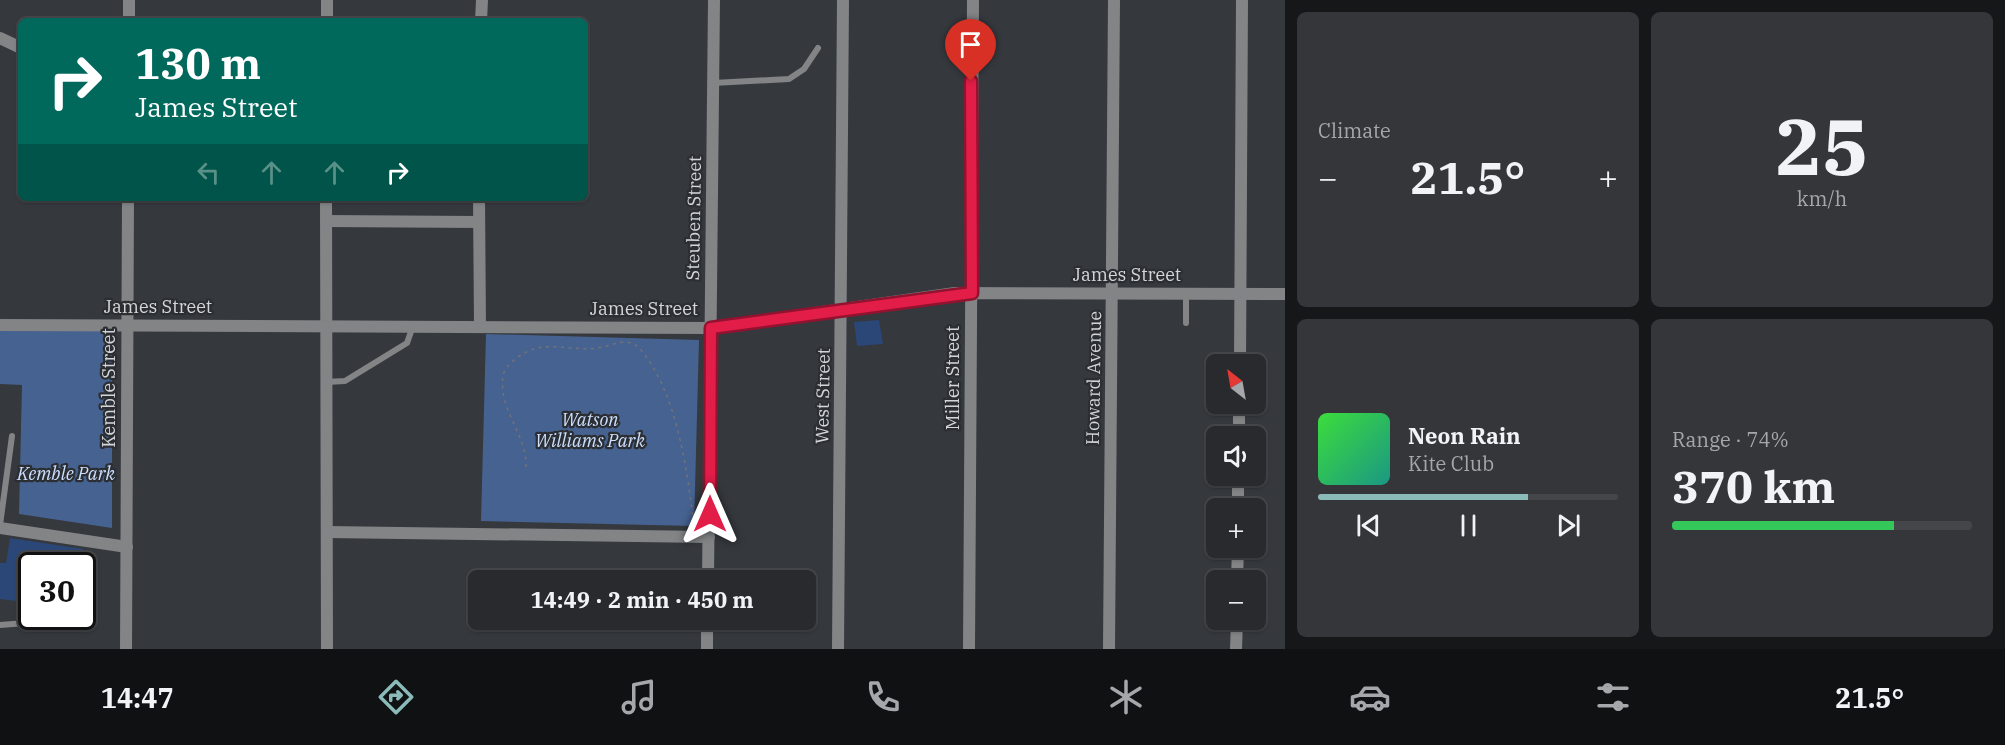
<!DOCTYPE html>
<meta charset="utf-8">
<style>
:root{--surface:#282a2e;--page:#34363a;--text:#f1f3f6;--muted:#a5a7aa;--line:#44464a;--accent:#8bbbb9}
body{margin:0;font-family:"IBM Plex Serif",serif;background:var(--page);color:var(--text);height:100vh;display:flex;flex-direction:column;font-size:22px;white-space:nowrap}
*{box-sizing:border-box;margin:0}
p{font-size:20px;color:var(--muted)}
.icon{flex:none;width:33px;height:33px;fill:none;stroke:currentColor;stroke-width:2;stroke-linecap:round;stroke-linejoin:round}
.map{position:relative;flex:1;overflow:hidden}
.drawer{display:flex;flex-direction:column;gap:12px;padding:12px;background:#161719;width:720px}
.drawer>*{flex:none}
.hud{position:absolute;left:18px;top:18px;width:570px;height:183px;border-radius:9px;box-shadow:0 2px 4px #0004,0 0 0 2px var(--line);background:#00695c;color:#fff;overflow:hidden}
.needle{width:39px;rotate:329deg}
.buttons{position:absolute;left:1206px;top:354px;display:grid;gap:12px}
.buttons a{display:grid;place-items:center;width:60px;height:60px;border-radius:9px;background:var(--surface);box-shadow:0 2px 4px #0004,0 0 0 2px var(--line);font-size:30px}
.speed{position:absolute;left:18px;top:552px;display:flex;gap:12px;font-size:30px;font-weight:700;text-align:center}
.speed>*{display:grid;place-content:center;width:78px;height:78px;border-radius:50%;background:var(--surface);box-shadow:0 2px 4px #0004,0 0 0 2px var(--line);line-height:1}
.speed .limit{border:3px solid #111;border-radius:9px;background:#fff;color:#111}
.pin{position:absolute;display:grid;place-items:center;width:51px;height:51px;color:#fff;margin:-62px -26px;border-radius:50% 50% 50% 0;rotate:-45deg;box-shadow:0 0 6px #0007}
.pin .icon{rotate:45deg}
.me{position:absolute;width:66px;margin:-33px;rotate:0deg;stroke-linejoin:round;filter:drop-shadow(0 0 4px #0008)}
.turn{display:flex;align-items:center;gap:21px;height:126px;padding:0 18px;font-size:27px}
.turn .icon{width:78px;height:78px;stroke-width:2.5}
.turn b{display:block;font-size:42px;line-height:51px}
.lanes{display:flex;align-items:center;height:57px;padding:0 18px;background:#0003;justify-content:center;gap:30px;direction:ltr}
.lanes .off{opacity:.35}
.big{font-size:45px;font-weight:700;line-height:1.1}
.drawer .tile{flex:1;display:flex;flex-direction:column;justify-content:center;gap:9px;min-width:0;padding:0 21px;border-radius:9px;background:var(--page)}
.drawer .dial{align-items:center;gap:0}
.dial b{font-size:78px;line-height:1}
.song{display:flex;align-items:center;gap:18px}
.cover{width:72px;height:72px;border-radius:9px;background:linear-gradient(135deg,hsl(120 70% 55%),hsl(170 70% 35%))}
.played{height:6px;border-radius:3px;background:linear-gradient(90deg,var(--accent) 70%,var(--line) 70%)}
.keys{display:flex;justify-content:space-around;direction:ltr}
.heat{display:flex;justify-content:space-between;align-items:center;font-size:33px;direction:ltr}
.charge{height:9px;border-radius:4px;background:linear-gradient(90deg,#34c759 74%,var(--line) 0)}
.drawer .tiles{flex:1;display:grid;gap:12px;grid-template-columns:repeat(2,1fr)}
.trip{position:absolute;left:468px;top:570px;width:348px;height:60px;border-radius:9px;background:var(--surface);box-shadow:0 2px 4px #0004,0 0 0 2px var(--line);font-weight:700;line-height:60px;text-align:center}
.tab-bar{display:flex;height:96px;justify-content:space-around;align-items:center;background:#101112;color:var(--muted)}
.tab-bar .icon{width:42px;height:42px}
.tab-bar .on{color:var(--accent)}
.tab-bar b{font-size:27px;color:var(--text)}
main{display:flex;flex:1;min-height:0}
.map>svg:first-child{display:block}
.green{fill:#466290}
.building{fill:#2a4778}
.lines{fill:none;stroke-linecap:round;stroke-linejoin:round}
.path{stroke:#717378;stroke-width:1.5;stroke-dasharray:3 4.5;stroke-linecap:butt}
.lane{stroke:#828486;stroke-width:6}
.street{stroke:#828486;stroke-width:12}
.route-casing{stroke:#92132f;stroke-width:15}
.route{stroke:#e11d48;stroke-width:10}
.labels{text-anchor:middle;stroke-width:4.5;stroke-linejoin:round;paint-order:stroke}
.street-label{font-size:18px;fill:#d3d5d8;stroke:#2b2e32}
.park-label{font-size:18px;font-style:italic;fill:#ccdffe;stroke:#2b2e32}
</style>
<main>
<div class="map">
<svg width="1285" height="649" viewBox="0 0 1285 649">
<rect width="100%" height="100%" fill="#35383d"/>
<g class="green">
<path d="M0 329H112V528L19 514 22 385 0 384Z"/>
<path d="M486 334 699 340 694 526 481 521Z"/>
</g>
<g class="building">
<path d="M879 320 883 344 857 346 854 322Z"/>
<path d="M10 538 83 549 80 566H32V603L0 599V563H6Z"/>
<path d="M82 564 95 566 94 579 82 587Z"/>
</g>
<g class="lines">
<path class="path" d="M526 467C528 436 498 410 503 376 505 363 525 351 537 348 556 344 578 351 597 348 606 347 614 343 624 342 630 342 636 344 640 349 677 392 687 469 694 526"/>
<g class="lane">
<path d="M713 83 789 79 804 69 818 48"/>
<path d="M1186 293V323"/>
<path d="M326 382 345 381 407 343 413 326"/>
<path d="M0 525 12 436"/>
<path d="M0 625 39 622"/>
</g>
<g class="street">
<path d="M129 21V0"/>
<path d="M327 21V0"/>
<path d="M481 21 482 0"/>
<path d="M0 38 21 48"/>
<path d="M326 198 327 649"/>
<path d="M479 198 480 326"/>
<path d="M326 221 479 222"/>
<path d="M0 325 711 328 955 293 1285 294"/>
<path d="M1240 364 1242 0"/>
<path d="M1239 436V404"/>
<path d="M1238 508V476"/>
<path d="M0 528 127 547"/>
<path d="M327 532 709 537"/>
<path d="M708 580 714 0"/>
<path d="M1237 580 1238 548"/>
<path d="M126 649 128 198"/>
<path d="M707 649V620"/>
<path d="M838 649 843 0"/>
<path d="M969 649 973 0"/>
<path d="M1109 649 1114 0"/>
<path d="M1236 649 1237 620"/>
</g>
</g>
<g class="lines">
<defs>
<path id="route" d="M710 514 711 328 972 293 971 81"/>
</defs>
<use href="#route" class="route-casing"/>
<use href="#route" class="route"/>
</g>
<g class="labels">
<g class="street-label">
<text transform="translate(694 218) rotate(-89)" y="6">Steuben Street</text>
<text x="1127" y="281">James Street</text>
<text x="158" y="313">James Street</text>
<text x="644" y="315">James Street</text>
<text transform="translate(953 378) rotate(-90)" y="6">Miller Street</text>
<text transform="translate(1094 378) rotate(-89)" y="6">Howard Avenue</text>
<text transform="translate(109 388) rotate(-90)" y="6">Kemble Street</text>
<text transform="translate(823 396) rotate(-89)" y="6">West Street</text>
</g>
<g class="park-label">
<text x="590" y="426">Watson<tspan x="590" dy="21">Williams Park</tspan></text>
<text x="66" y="480">Kemble Park</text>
</g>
</g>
</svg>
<div class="buttons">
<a><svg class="needle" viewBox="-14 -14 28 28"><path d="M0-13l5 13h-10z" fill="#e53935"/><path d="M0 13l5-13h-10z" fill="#a5a7aa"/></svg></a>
<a><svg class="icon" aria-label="sound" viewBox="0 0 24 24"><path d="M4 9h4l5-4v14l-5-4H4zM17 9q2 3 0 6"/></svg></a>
<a>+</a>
<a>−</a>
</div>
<div class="speed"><div class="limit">30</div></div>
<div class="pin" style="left:971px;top:81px;background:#d93025"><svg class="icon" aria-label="arrive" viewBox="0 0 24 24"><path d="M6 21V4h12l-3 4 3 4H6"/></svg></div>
<svg class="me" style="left:710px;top:514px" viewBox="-20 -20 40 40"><path d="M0-17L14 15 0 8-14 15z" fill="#e11d48" stroke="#fff" stroke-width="4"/></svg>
<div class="trip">14:49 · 2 min · 450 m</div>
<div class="hud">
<div class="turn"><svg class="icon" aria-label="right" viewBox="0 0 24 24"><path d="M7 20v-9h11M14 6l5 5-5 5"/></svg><div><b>130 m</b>James Street</div></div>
<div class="lanes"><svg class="icon off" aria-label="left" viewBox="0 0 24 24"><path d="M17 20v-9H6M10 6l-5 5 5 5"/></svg><svg class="icon off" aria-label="ahead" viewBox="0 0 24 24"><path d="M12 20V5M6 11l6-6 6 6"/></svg><svg class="icon off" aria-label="ahead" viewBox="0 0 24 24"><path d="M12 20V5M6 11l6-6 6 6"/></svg><svg class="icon" aria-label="right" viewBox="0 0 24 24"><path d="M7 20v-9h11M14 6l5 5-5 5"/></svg></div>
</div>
</div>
<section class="drawer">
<div class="tiles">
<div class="tile"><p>Climate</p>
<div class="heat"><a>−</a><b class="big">21.5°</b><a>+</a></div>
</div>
<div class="tile dial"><b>25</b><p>km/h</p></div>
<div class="tile">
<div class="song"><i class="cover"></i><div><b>Neon Rain</b><p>Kite Club</p></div></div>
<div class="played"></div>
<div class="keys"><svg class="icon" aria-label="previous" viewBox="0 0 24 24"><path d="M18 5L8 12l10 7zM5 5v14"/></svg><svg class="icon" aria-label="pause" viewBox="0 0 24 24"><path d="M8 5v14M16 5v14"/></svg><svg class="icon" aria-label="next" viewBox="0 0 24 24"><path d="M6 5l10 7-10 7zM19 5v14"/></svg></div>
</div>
<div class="tile"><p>Range · 74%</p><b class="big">370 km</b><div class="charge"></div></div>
</div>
</section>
</main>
<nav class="tab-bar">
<b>14:47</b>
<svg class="icon on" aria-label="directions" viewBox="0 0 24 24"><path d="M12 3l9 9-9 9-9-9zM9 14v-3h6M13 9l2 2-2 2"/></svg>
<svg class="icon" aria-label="music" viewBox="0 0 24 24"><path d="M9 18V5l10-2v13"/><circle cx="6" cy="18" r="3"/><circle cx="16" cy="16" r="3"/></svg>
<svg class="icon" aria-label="phone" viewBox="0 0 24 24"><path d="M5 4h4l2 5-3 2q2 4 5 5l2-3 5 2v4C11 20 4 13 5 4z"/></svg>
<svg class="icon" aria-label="climate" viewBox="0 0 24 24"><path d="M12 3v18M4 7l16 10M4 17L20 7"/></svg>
<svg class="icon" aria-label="car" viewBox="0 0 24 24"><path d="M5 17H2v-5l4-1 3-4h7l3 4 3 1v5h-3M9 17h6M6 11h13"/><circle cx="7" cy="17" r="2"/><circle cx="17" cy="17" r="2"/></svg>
<svg class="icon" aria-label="filters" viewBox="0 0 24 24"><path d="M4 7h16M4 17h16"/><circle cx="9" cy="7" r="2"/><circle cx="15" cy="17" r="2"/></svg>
<b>21.5°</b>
</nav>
